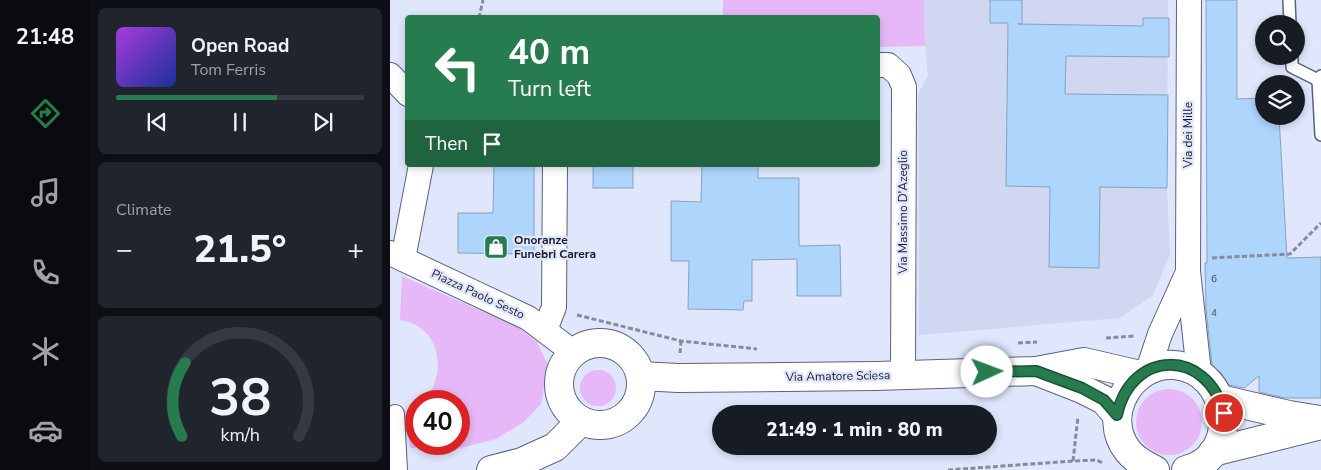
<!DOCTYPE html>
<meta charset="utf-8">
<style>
:root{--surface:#171b24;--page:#20242c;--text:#f1f3f6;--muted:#9ea1a6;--line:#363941;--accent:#277c4f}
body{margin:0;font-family:"Nunito Sans",sans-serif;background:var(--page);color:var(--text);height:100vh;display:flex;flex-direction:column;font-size:19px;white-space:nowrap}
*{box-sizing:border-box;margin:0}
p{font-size:16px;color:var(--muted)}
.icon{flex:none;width:28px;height:28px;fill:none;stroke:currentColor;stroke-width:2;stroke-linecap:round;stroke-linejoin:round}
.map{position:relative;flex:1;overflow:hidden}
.details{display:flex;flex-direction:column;gap:8px;padding:8px;background:#0d0f14;width:300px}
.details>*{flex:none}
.top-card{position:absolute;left:15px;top:15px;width:475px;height:152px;border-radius:5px;box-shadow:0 2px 8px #0003;background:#277c4f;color:#fff;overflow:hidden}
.fabs{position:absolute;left:865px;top:15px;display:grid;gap:10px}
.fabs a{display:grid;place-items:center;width:50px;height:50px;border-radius:50%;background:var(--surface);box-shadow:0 2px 8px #0003;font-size:25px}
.speed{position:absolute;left:15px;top:390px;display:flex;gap:10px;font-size:25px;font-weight:700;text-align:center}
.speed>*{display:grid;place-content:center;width:65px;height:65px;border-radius:50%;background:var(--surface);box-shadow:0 2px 8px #0003;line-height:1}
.speed .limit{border:8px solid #d22;background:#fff;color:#111}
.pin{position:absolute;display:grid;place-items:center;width:42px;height:42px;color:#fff;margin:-21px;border:2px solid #fff;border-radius:50%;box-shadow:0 1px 5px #0007}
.me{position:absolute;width:55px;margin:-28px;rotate:88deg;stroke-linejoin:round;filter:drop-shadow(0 0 4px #0008)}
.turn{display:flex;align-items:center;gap:18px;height:105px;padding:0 20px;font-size:22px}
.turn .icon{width:65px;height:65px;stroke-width:2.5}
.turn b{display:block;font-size:35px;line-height:42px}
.then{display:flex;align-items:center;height:48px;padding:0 20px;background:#0003;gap:10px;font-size:19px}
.big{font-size:38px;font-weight:800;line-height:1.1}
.details .card{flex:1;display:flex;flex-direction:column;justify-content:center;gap:8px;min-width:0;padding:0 18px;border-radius:8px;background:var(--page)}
.details .dial{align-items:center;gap:0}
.dial svg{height:130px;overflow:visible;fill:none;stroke:var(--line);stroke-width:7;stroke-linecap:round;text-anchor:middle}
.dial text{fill:var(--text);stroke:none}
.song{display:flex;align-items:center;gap:15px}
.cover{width:60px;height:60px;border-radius:8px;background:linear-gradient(135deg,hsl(280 70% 55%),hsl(230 70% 35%))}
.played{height:5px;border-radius:2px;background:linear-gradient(90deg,var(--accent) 65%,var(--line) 65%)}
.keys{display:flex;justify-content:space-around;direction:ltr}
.heat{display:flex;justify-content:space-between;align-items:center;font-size:28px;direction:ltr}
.trip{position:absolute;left:322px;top:405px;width:285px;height:50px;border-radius:25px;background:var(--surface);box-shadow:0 2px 8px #0003;font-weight:800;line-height:50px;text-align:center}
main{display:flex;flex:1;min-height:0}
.tabs{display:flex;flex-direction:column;width:90px;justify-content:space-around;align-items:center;background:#090b0e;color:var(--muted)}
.tabs .icon{width:35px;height:35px}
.tabs .on{color:var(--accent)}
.tabs b{font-size:22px;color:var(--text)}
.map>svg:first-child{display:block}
.built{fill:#cfd7f1}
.green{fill:#e6b8f7}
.building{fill:#aed5fc;stroke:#87a2bd}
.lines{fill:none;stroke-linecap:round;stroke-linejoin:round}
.service-casing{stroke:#596281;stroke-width:14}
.pedestrian-casing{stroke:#596281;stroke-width:20}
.minor-casing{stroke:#596281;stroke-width:26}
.tertiary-casing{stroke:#596281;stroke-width:30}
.path{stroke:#868b9d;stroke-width:3;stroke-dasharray:5 2.5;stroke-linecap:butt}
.service{stroke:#fff;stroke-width:11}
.pedestrian{stroke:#fff;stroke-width:18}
.minor{stroke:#fff;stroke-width:24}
.tertiary{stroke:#fff;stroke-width:28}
.route-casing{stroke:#195133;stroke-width:12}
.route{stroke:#277c4f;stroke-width:9}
.labels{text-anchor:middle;stroke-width:4.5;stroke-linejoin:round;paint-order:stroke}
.number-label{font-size:10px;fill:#3e4a5e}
.street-label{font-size:12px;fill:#181c29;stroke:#e0e7fd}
.poi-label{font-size:12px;font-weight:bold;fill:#181c29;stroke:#e0e7fd;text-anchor:start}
</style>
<main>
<nav class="tabs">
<b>21:48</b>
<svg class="icon on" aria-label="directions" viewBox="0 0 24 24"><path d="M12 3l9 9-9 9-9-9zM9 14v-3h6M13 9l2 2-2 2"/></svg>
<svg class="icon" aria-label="music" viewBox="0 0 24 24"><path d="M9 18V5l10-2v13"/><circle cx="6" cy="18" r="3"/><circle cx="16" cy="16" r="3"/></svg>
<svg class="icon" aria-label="phone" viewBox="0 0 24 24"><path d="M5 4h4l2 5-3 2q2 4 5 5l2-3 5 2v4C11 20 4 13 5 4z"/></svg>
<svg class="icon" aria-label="climate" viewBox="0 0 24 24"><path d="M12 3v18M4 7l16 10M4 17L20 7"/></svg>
<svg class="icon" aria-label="car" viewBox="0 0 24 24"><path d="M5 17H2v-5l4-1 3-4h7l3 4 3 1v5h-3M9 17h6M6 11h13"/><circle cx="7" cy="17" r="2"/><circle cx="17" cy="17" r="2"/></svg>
</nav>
<section class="details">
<div class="card">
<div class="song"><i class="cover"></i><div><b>Open Road</b><p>Tom Ferris</p></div></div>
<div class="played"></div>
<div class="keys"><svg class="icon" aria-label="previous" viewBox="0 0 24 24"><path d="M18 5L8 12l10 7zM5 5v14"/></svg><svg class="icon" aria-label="pause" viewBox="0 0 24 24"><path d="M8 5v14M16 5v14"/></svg><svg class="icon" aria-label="next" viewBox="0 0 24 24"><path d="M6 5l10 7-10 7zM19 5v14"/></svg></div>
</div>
<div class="card"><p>Climate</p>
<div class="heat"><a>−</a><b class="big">21.5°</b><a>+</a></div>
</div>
<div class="card dial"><svg viewBox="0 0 100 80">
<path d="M14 69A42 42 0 1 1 86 69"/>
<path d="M14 69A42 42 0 0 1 16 24" stroke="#277c4f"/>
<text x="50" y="56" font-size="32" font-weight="700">38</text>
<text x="50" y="72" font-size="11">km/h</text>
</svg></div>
</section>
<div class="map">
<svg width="931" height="470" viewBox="0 0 931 470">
<rect width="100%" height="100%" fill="#e0e7fd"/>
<path class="built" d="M534 0H778L777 188 780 255 763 295 730 318 529 335 528 94 538 76 535 46Z"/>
<g class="green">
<path d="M333 0H534L535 46 488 47V18L333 17Z"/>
<path d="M12 276 128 327 147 342 158 365 151 404 134 422 106 439 67 449 20 448 15 411 26 406V444H69V401H34C58 373 51 326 10 320Z"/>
<circle cx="208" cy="388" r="18"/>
<circle cx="779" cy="422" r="33"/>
</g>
<g class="building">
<path d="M600 0H632V24H628L753 26V18H779V57L676 56 675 94 778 95 777 188 710 187 709 268 659 267 660 187 616 186 618 23H600Z"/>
<path d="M816 0H847V99L874 98V116H889L897 258 931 257V398H895L869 392V376L854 388 839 385 831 373 822 365 816 309 815 263H817Z"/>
<path d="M104 165H144V254L68 253V213H103Z"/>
<rect x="203" y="165" width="40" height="23"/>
<path d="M312 165H368V178H409V246L450 245 451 296H407V259L362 260V301H354L353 310 298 309 299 261H281V201L311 202Z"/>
</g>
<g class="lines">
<defs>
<g id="service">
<path d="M899 0 900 24"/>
<path d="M902 56V67L928 80"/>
<path d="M931 76 928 80 931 135"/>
</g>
<path id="pedestrian" d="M5 414 8 470"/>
<g id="minor">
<path d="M799 0 798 271 809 373"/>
<path d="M488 65H498L509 75 514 87 513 375"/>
<path d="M0 75 18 94"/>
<path d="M0 253 138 318 183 352"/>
<path d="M13 259 31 165"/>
<path d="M155 330 164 307 165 165"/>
<path d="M758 370 770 334 798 272"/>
</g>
<g id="tertiary">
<circle cx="210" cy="384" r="41"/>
<path d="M646 371 692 389 714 400 727 415"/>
<path d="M251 376 288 378 486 376 646 371 694 362 750 375"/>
<path d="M830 399 899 415 930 420"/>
<path d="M823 452 931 425"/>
<path d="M101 470 132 462 165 447 191 421"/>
<path d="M765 470C755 465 745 460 738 451 710 416 741 362 784 365 842 370 852 457 796 470"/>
</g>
</defs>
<use href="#service" class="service-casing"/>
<use href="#pedestrian" class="pedestrian-casing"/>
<use href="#minor" class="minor-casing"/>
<use href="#tertiary" class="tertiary-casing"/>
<g class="path">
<path d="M89 18 93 0"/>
<path d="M822 258 900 254 931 223"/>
<path d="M187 315 291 341 367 349"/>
<path d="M716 338 744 336"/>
<path d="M628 343 647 342"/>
<path d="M290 353 291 341"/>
<path d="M683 461 688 417"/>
<path d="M558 470 683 461 707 460 714 464"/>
</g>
<use href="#service" class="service"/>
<use href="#pedestrian" class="pedestrian"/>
<use href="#minor" class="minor"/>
<use href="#tertiary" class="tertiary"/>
</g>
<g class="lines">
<defs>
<path id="route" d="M597 372 646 371 692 388 714 400 727 415C741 349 817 348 834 413"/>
</defs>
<use href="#route" class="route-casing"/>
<use href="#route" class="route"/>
</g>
<defs>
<symbol id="shop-square" viewBox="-11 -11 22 22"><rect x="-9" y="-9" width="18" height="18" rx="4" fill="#277c4f" stroke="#e0e7fd"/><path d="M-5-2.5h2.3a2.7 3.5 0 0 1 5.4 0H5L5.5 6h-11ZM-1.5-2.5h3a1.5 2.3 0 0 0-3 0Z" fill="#fff"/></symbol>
</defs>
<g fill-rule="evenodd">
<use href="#shop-square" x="92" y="233" width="28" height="28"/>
</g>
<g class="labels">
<g class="number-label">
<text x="824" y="282">6</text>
<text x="824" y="316">4</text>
</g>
<g class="street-label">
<text transform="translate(798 135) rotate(-90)" y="4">Via dei Mille</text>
<text transform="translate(513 212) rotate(-90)" y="4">Via Massimo D'Azeglio</text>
<text transform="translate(88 294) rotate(25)" y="4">Piazza Paolo Sesto</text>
<text transform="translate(448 376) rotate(-1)" y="4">Via Amatore Sciesa</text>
</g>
<g class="poi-label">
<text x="124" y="244">Onoranze<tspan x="124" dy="14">Funebri Carera</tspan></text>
</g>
</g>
</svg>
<div class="fabs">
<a><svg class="icon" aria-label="search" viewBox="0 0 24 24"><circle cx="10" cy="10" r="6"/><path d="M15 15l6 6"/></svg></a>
<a><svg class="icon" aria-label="layers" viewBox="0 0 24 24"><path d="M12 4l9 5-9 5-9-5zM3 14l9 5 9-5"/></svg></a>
</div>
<div class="speed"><div class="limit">40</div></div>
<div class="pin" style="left:834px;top:413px;background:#d93025"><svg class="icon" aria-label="arrive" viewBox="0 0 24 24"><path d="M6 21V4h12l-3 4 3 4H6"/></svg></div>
<svg class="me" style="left:597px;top:372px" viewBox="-20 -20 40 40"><circle r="19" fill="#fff"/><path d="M0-13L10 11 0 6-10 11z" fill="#277c4f"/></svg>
<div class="trip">21:49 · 1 min · 80 m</div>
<div class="top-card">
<div class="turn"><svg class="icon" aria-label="left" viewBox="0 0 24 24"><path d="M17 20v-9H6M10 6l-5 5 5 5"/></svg><div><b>40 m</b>Turn left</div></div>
<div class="then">Then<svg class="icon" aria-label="arrive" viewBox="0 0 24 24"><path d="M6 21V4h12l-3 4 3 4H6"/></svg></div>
</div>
</div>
</main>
